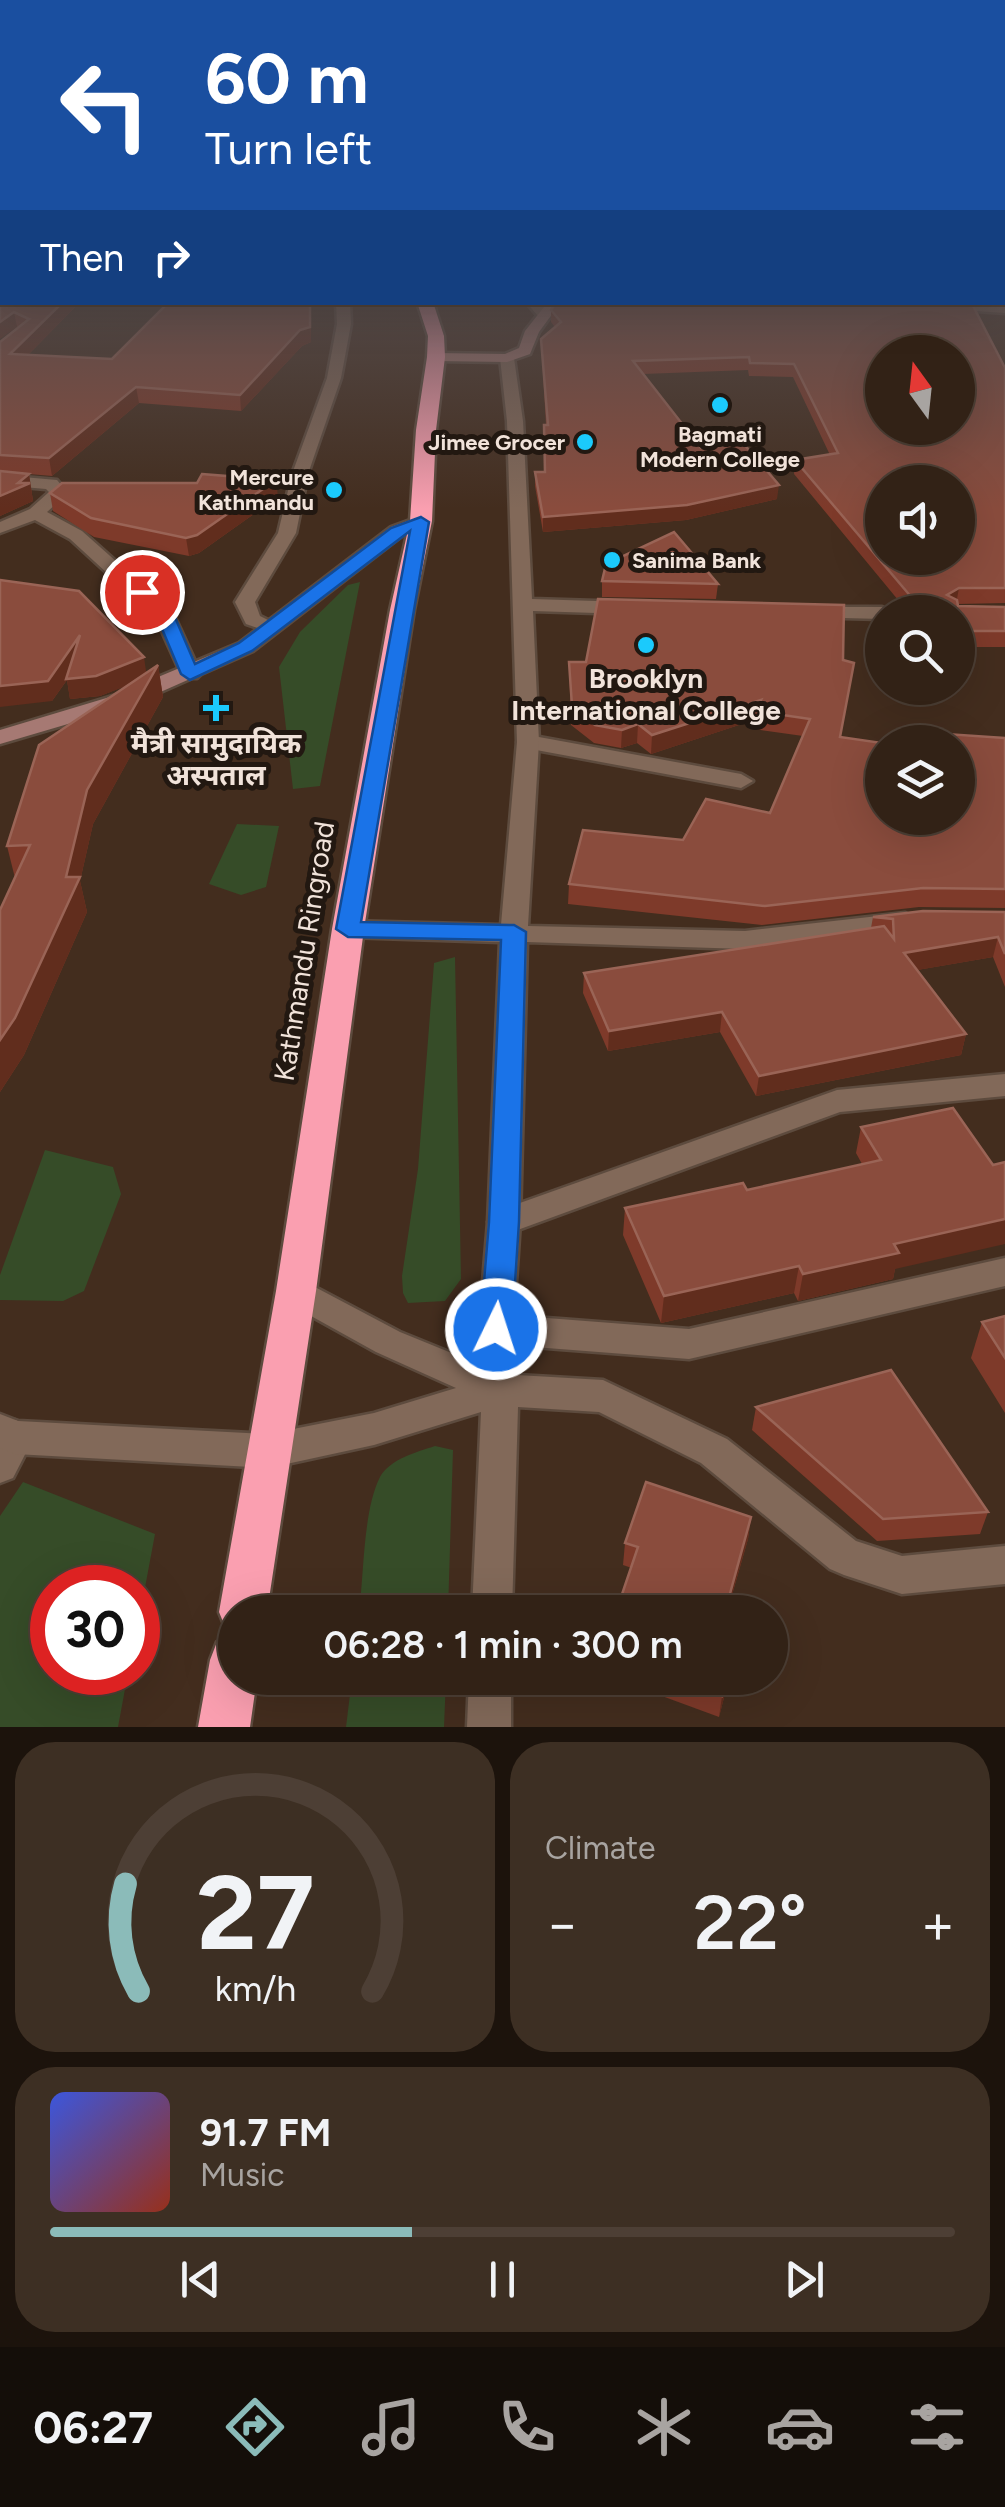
<!DOCTYPE html>
<meta charset="utf-8">
<style>
:root{--surface:#322216;--page:#3d2f23;--text:#f1f3f6;--muted:#a8a4a1;--line:#4d3f35;--accent:#8bbbb9}
body{margin:0;font-family:Figtree,"Noto Sans Devanagari",sans-serif;background:var(--page);color:var(--text);height:100vh;display:flex;flex-direction:column;font-size:38px;white-space:nowrap}
*{box-sizing:border-box;margin:0}
p{font-size:32px;color:var(--muted)}
.icon{flex:none;width:55px;height:55px;fill:none;stroke:currentColor;stroke-width:2;stroke-linecap:round;stroke-linejoin:round}
.map{position:relative;height:1727px;overflow:hidden}
.side{display:flex;flex-direction:column;gap:15px;padding:15px;background:#1c130c;flex:1}
.side>*{flex:none}
.guide{position:absolute;left:0px;top:0px;width:1005px;height:305px;box-shadow:0 10px 40px #0002,0 0 0 2px var(--line);background:#1a4fa0;color:#fff;overflow:hidden}
.needle{width:65px;rotate:345deg}
.buttons{position:absolute;left:865px;top:335px;display:grid;gap:20px}
.buttons a{display:grid;place-items:center;width:110px;height:110px;border-radius:50%;background:var(--surface);box-shadow:0 10px 40px #0002,0 0 0 2px var(--line);font-size:50px}
.speed{position:absolute;left:30px;top:1565px;display:flex;gap:20px;font-size:50px;font-weight:700;text-align:center}
.speed>*{display:grid;place-content:center;width:130px;height:130px;border-radius:50%;background:var(--surface);box-shadow:0 10px 40px #0002,0 0 0 2px var(--line);line-height:1}
.speed .limit{border:15px solid #d22;background:#fff;color:#111}
.pin{position:absolute;display:grid;place-items:center;width:85px;height:85px;color:#fff;margin:-42px;border:5px solid #fff;border-radius:50%;box-shadow:0 2px 10px #0007}
.me{position:absolute;width:110px;margin:-55px;rotate:4deg;stroke-linejoin:round;filter:drop-shadow(0 0 8px #0008)}
.turn{display:flex;align-items:center;gap:35px;height:210px;padding:0 40px;font-size:45px}
.turn .icon{width:130px;height:130px;stroke-width:2.5}
.turn b{display:block;font-size:70px;line-height:85px}
.then{display:flex;align-items:center;height:95px;padding:0 40px;background:#0003;gap:20px;font-size:38px}
.big{font-size:75px;font-weight:600;line-height:1.1}
.side .widget{flex:1;display:flex;flex-direction:column;justify-content:center;gap:15px;min-width:0;padding:0 35px;border-radius:40px;background:var(--page)}
.side .dial{align-items:center;gap:0}
.dial svg{height:260px;overflow:visible;fill:none;stroke:var(--line);stroke-width:7;stroke-linecap:round;text-anchor:middle}
.dial text{fill:var(--text);stroke:none}
.song{display:flex;align-items:center;gap:30px}
.cover{width:120px;height:120px;border-radius:15px;background:linear-gradient(135deg,hsl(230 70% 55%),hsl(10 70% 35%))}
.played{height:10px;border-radius:5px;background:linear-gradient(90deg,var(--accent) 40%,var(--line) 40%)}
.keys{display:flex;justify-content:space-around;direction:ltr}
.heat{display:flex;justify-content:space-between;align-items:center;font-size:55px;direction:ltr}
.side .tiles{flex:1;display:grid;gap:15px;grid-template-columns:1fr 1fr}
.widget:last-child{grid-column:span 2}
.trip{position:absolute;left:218px;top:1595px;width:570px;height:100px;border-radius:50px;background:var(--surface);box-shadow:0 10px 40px #0002,0 0 0 2px var(--line);font-weight:600;line-height:100px;text-align:center}
.tab-bar{display:flex;height:160px;justify-content:space-around;align-items:center;background:#140e09;color:var(--muted)}
.tab-bar .icon{width:70px;height:70px}
.tab-bar .active{color:var(--accent)}
.tab-bar b{font-size:45px;color:var(--text)}
.map>svg:first-child{display:block}
.green{fill:#364c28}
.lines{fill:none;stroke-linecap:round;stroke-linejoin:round}
.lane-casing{stroke:#5d4b3e;stroke-width:5}
.street-casing{stroke:#5d4b3e;stroke-width:5}
.secondary-casing{stroke:#5d4b3e;stroke-width:5}
.highway-casing{stroke:#5d4b3e;stroke-width:5}
.lane{fill:#826959;fill-rule:evenodd}
.street{fill:#826959;fill-rule:evenodd}
.secondary{fill:#a67973;fill-rule:evenodd}
.highway{fill:#fa9fb0;fill-rule:evenodd}
.wall{fill:#7e3a2a}
.shaded-wall{fill:#612d1d}
.building{fill:#8a4c3d;stroke:#9a6456;stroke-width:2.5;fill-rule:evenodd}
.route{fill:#1a73e8;stroke:#114b97;stroke-width:2.5}
.poi-dot{fill:#1bcafc;stroke:#221811;stroke-width:4}
.labels{text-anchor:middle;stroke-width:10;stroke-linejoin:round;paint-order:stroke}
.far-poi-label{font-size:22px;font-weight:bold;fill:#f1e3da;stroke:#221811;text-anchor:end}
.poi-label{font-size:28px;font-weight:bold;fill:#f1e3da;stroke:#221811}
.street-label{font-size:28px;fill:#f1e3da;stroke:#221811}
</style>
<div class="map">
<svg width="1005" height="1727" viewBox="0 0 1005 1727">
<rect width="100%" height="100%" fill="#432d1e"/>
<g class="green">
<path d="M360 582 320 786 293 789 279 667 300 632 348 585Z"/>
<path d="M237 824 279 826 266 887 241 895 209 884Z"/>
<path d="M455 957 461 1279 445 1301 408 1303 403 1293 402 1276 418 1169 434 963Z"/>
<path d="M45 1150 113 1167 121 1194 84 1291 63 1301 0 1300V1275Z"/>
<path d="M435 1446 453 1450 448 1612H359C364 1575 363 1510 380 1477 390 1459 417 1452 435 1446Z"/>
<path d="M23 1482 155 1534 138 1625V1588H52V1672L128 1673 118 1727H0V1516Z"/>
<path d="M352 1678H446L444 1727H346Z"/>
</g>
<g class="lines">
<defs>
<g id="lane">
<path d="M336 302H350L351 324 341 378 308 474 296 533 255 602 260 616 282 627 272 633 246 624 235 602 278 533 292 474 327 378 337 324Z"/>
<path d="M528 735 741 774 753 781 741 788 520 747 517 742 520 737Z"/>
<path d="M1005 1074V1096L840 1112 504 1235 492 1231 488 1222 492 1213 837 1090Z"/>
<path d="M1005 1258V1286L689 1359 496 1344 484 1339 479 1329 484 1319 496 1314 689 1329Z"/>
<path d="M15 1420 28 1425 34 1437 13 1478 0 1483V1429Z"/>
</g>
<g id="street">
<path d="M526 302H540L550 313 538 316Z"/>
<path d="M902 302 1005 305V313L908 306Z"/>
<path d="M507 354 514 358 523 421 532 599 628 602 638 608 628 614 533 611 539 742 528 926 745 931 905 913 918 921 905 929 745 949 527 942 520 1222 513 1329 517 1375 603 1380 727 1439 856 1541 902 1556 1005 1546V1584L902 1594 844 1575 830 1569 701 1463 599 1412 518 1407 512 1612H472L481 1412 374 1445 268 1468 15 1454 0 1448V1414L18 1421 268 1434 374 1413 456 1388 376 1352 284 1301 279 1291 284 1281 296 1277 400 1332 481 1365 479 1329 488 1222 500 942 348 937 335 929 348 921 501 925 517 742 507 421 500 358Z"/>
<path d="M0 475 57 480 68 493 47 512 82 531 172 611 201 674 197 678H183L156 618 70 539 35 520 0 533V522L30 509 49 492 46 489 0 485Z"/>
<path d="M813 607H882L892 612H882V619L806 617V609Z"/>
<path d="M469 1678H511V1727H467Z"/>
</g>
<g id="secondary">
<path d="M548 302H561L539 332 530 354 507 362 436 361 429 357 436 353 505 354 519 348 525 331Z"/>
<path d="M421 516 427 517V525L403 535 253 651 129 706 0 744V730L113 696 239 643 391 527Z"/>
</g>
<g id="highway">
<path d="M417 302H433L444 336 445 357 436 430 432 521 414 610 364 929 316 1291 267 1612H235V1633L226 1629 219 1612 276 1291 332 929 390 610 410 521 416 430 427 357 428 336Z"/>
<path d="M235 1635V1678H257L250 1727H198L210 1660 217 1642Z"/>
</g>
</defs>
<use href="#lane" class="lane-casing"/>
<use href="#street" class="street-casing"/>
<use href="#secondary" class="secondary-casing"/>
<use href="#highway" class="highway-casing"/>
<use href="#lane" class="lane"/>
<use href="#street" class="street"/>
<use href="#secondary" class="secondary"/>
<use href="#highway" class="highway"/>
</g>
<g class="wall">
<path d="M2 302H80L28 355 112 359 166 306 160 302H307L311 319V342L302 346 241 411 139 403 52 476 29 474 33 501 0 516V342L18 328Z"/>
<path d="M551 310 1005 368V603L958 604V606L1005 607V647H958V612H908L794 474 795 460 830 455 793 377 749 376 748 370 643 374 701 448 777 499 686 520 543 532 535 486V472H545L546 425 541 339 555 327 551 322Z"/>
<path d="M50 493 278 497 199 553 189 556 94 537 53 511Z"/>
<path d="M0 580 147 673 158 665 163 697 93 824 80 881 87 912 24 1055 0 1092V910L15 878 7 846 130 684 100 696 70 699 67 680 52 701Z"/>
<path d="M602 581 718 584 716 599 602 597Z"/>
<path d="M843 660 851 681 840 737 958 818V742H946L947 734 1005 738V908L919 907 762 925 568 904 569 884 683 840 770 813 803 736 753 729 754 720 651 754 637 743 621 748 594 743 571 725 569 662Z"/>
<path d="M1005 912V987L993 957 917 970 966 1034 961 1055 756 1096 720 1032 608 1051 583 993 584 973 871 928 873 917Z"/>
<path d="M861 1127 993 1165 895 1269 893 1279 798 1301 794 1293 661 1323 623 1235 625 1208 747 1190 862 1164 856 1153Z"/>
<path d="M1005 1316V1413L971 1358 982 1322Z"/>
<path d="M756 1407 988 1512 980 1534 877 1541 752 1430Z"/>
<path d="M751 1517 748 1539 730 1602 623 1565 625 1543Z"/>
<path d="M613 1678H729L719 1717Z"/>
</g>
<g class="shaded-wall">
<path d="M63 302H80L13 370 10 354Z"/>
<path d="M310 304 311 342 302 346 241 411 240 395Z"/>
<path d="M14 312 17 327 0 339V322Z"/>
<path d="M136 387 139 403 52 476 49 458Z"/>
<path d="M29 474 33 501 0 516V496Z"/>
<path d="M276 480 278 497 199 553 189 556 186 538Z"/>
<path d="M779 485 777 499 686 520 543 532V517Z"/>
<path d="M959 588 956 604 947 595Z"/>
<path d="M80 635 144 657 147 678 100 696 70 699 67 680 52 701 0 707V686Z"/>
<path d="M158 665 163 697 93 824 80 881 87 912 24 1055 0 1092V1040L66 877 87 790Z"/>
<path d="M761 700 755 711 754 720 651 754 652 735Z"/>
<path d="M638 724 637 743 621 748 622 730Z"/>
<path d="M998 937 993 957 900 973 904 953Z"/>
<path d="M722 1012 720 1032 608 1051 609 1031Z"/>
<path d="M966 1034 961 1055 756 1096 759 1076Z"/>
<path d="M1005 1219V1244L895 1269 893 1279 798 1301 803 1274 894 1244Z"/>
<path d="M799 1266 794 1293 661 1323 664 1296Z"/>
<path d="M751 1517 748 1539 727 1612 728 1601Z"/>
<path d="M727 1678H729L719 1717 722 1696Z"/>
</g>
<g class="building">
<path d="M0 268H2V302H63L10 354 112 359 169 302H307L310 304V327L300 330 240 395 136 387 49 458 0 455V342L29 319 14 312 0 322Z"/>
<path d="M556 302H971L1005 368V588H959L947 595 957 600 958 606 1005 607V631H958V612H924L795 460 838 453 794 364 750 363 749 357 633 361 701 448 743 443 779 485 687 505 543 517 535 472H545L544 425H548L541 339 561 322 551 310ZM882 352H958V428H882ZM882 482H958V558H882Z"/>
<path d="M0 471 29 474 18 483H30L0 496Z"/>
<path d="M202 474 276 480 197 535 186 538 91 518 50 493 62 483H197Z"/>
<path d="M674 532 718 584 602 581 606 564Z"/>
<path d="M0 580 79 591 144 657 96 676 66 679 80 635 48 681 0 686Z"/>
<path d="M598 599 844 605 843 660 854 663 840 737 882 743V818H958V742H949L947 734 1005 738V889L923 888 765 906 569 884 583 830 683 840 706 799 770 813 810 719 755 711 761 700 652 735 638 724 622 730 595 725 572 706 569 662H586Z"/>
<path d="M158 665 87 790 66 877H80L15 1018 0 1040V910L30 845 7 846 39 745Z"/>
<path d="M923 911 1005 912V954L998 937 904 953 966 1034 759 1076 722 1012 609 1031 584 973 884 926 894 939 893 919 873 917Z"/>
<path d="M953 1108 993 1165 1005 1162V1219L894 1244 899 1253 803 1274 799 1266 664 1296 625 1208 743 1183 747 1190 881 1160 861 1127Z"/>
<path d="M1005 1316V1358L982 1322Z"/>
<path d="M891 1370 988 1512 883 1519 756 1407Z"/>
<path d="M646 1482 751 1517 728 1601 745 1607 743 1612H616L638 1547 625 1543Z"/>
<path d="M673 1678H727L722 1696Z"/>
</g>
<linearGradient id="sky" x2="0" y2="1"><stop stop-color="#251910"/><stop offset="0.53" stop-color="#554c4c"/><stop offset="1" stop-color="#554c4c" stop-opacity="0"/></linearGradient>
<rect width="1005" height="509" fill="url(#sky)"/>
<path class="route" d="M421 517 429 522 361 922 514 925 526 932 519 1222 512 1329 507 1338 496 1342 485 1338 480 1329 489 1222 501 940 348 937 336 929 410 531 252 651 190 680 181 674 157 617 133 592 148 589 174 615 195 664 239 643 391 528Z"/>
<g class="poi-dot">
<circle cx="720" cy="405" r="10"/>
<circle cx="585" cy="442" r="10"/>
<circle cx="334" cy="490" r="10"/>
<circle cx="612" cy="560" r="10"/>
<circle cx="646" cy="645" r="10"/>
<path d="M211 693h10v10h10v10h-10v10h-10v-10h-10v-10h10z"/>
</g>
<g class="labels">
<g class="far-poi-label">
<text x="720" y="442" text-anchor="middle">Bagmati<tspan x="720" dy="25">Modern College</tspan></text>
<text x="565" y="450">Jimee Grocer</text>
<text x="314" y="485">Mercure<tspan x="314" dy="25">Kathmandu</tspan></text>
<text x="632" y="568" text-anchor="start">Sanima Bank</text>
</g>
<g class="poi-label">
<text x="646" y="688">Brooklyn<tspan x="646" dy="32">International College</tspan></text>
<text x="216" y="753">मैत्री सामुदायिक<tspan x="216" dy="32">अस्पताल</tspan></text>
</g>
<g class="street-label">
<text transform="translate(304 951) rotate(-81)" y="10">Kathmandu Ringroad</text>
</g>
</g>
</svg>
<div class="buttons">
<a><svg class="needle" viewBox="-14 -14 28 28"><path d="M0-13l5 13h-10z" fill="#e53935"/><path d="M0 13l5-13h-10z" fill="#a8a4a1"/></svg></a>
<a><svg class="icon" aria-label="sound" viewBox="0 0 24 24"><path d="M4 9h4l5-4v14l-5-4H4zM17 9q2 3 0 6"/></svg></a>
<a><svg class="icon" aria-label="search" viewBox="0 0 24 24"><circle cx="10" cy="10" r="6"/><path d="M15 15l6 6"/></svg></a>
<a><svg class="icon" aria-label="layers" viewBox="0 0 24 24"><path d="M12 4l9 5-9 5-9-5zM3 14l9 5 9-5"/></svg></a>
</div>
<div class="speed"><div class="limit">30</div></div>
<div class="pin" style="left:142px;top:592px;background:#d93025"><svg class="icon" aria-label="arrive" viewBox="0 0 24 24"><path d="M6 21V4h12l-3 4 3 4H6"/></svg></div>
<svg class="me" style="left:496px;top:1329px" viewBox="-20 -20 40 40"><circle r="17" fill="#1a73e8" stroke="#fff" stroke-width="3"/><path d="M0-11L8 9 0 5-8 9z" fill="#fff"/></svg>
<div class="trip">06:28 · 1 min · 300 m</div>
<div class="guide">
<div class="turn"><svg class="icon" aria-label="left" viewBox="0 0 24 24"><path d="M17 20v-9H6M10 6l-5 5 5 5"/></svg><div><b>60 m</b>Turn left</div></div>
<div class="then">Then<svg class="icon" aria-label="right" viewBox="0 0 24 24"><path d="M7 20v-9h11M14 6l5 5-5 5"/></svg></div>
</div>
</div>
<section class="side">
<div class="tiles">
<div class="widget dial"><svg viewBox="0 0 100 80">
<path d="M14 69A42 42 0 1 1 86 69"/>
<path d="M14 69A42 42 0 0 1 10 36" stroke="#8bbbb9"/>
<text x="50" y="56" font-size="32" font-weight="700">27</text>
<text x="50" y="72" font-size="11">km/h</text>
</svg></div>
<div class="widget"><p>Climate</p>
<div class="heat"><a>−</a><b class="big">22°</b><a>+</a></div>
</div>
<div class="widget">
<div class="song"><i class="cover"></i><div><b>91.7 FM</b><p>Music</p></div></div>
<div class="played"></div>
<div class="keys"><svg class="icon" aria-label="previous" viewBox="0 0 24 24"><path d="M18 5L8 12l10 7zM5 5v14"/></svg><svg class="icon" aria-label="pause" viewBox="0 0 24 24"><path d="M8 5v14M16 5v14"/></svg><svg class="icon" aria-label="next" viewBox="0 0 24 24"><path d="M6 5l10 7-10 7zM19 5v14"/></svg></div>
</div>
</div>
</section>
<nav class="tab-bar">
<b>06:27</b>
<svg class="icon active" aria-label="directions" viewBox="0 0 24 24"><path d="M12 3l9 9-9 9-9-9zM9 14v-3h6M13 9l2 2-2 2"/></svg>
<svg class="icon" aria-label="music" viewBox="0 0 24 24"><path d="M9 18V5l10-2v13"/><circle cx="6" cy="18" r="3"/><circle cx="16" cy="16" r="3"/></svg>
<svg class="icon" aria-label="phone" viewBox="0 0 24 24"><path d="M5 4h4l2 5-3 2q2 4 5 5l2-3 5 2v4C11 20 4 13 5 4z"/></svg>
<svg class="icon" aria-label="climate" viewBox="0 0 24 24"><path d="M12 3v18M4 7l16 10M4 17L20 7"/></svg>
<svg class="icon" aria-label="car" viewBox="0 0 24 24"><path d="M5 17H2v-5l4-1 3-4h7l3 4 3 1v5h-3M9 17h6M6 11h13"/><circle cx="7" cy="17" r="2"/><circle cx="17" cy="17" r="2"/></svg>
<svg class="icon" aria-label="filters" viewBox="0 0 24 24"><path d="M4 7h16M4 17h16"/><circle cx="9" cy="7" r="2"/><circle cx="15" cy="17" r="2"/></svg>
</nav>
